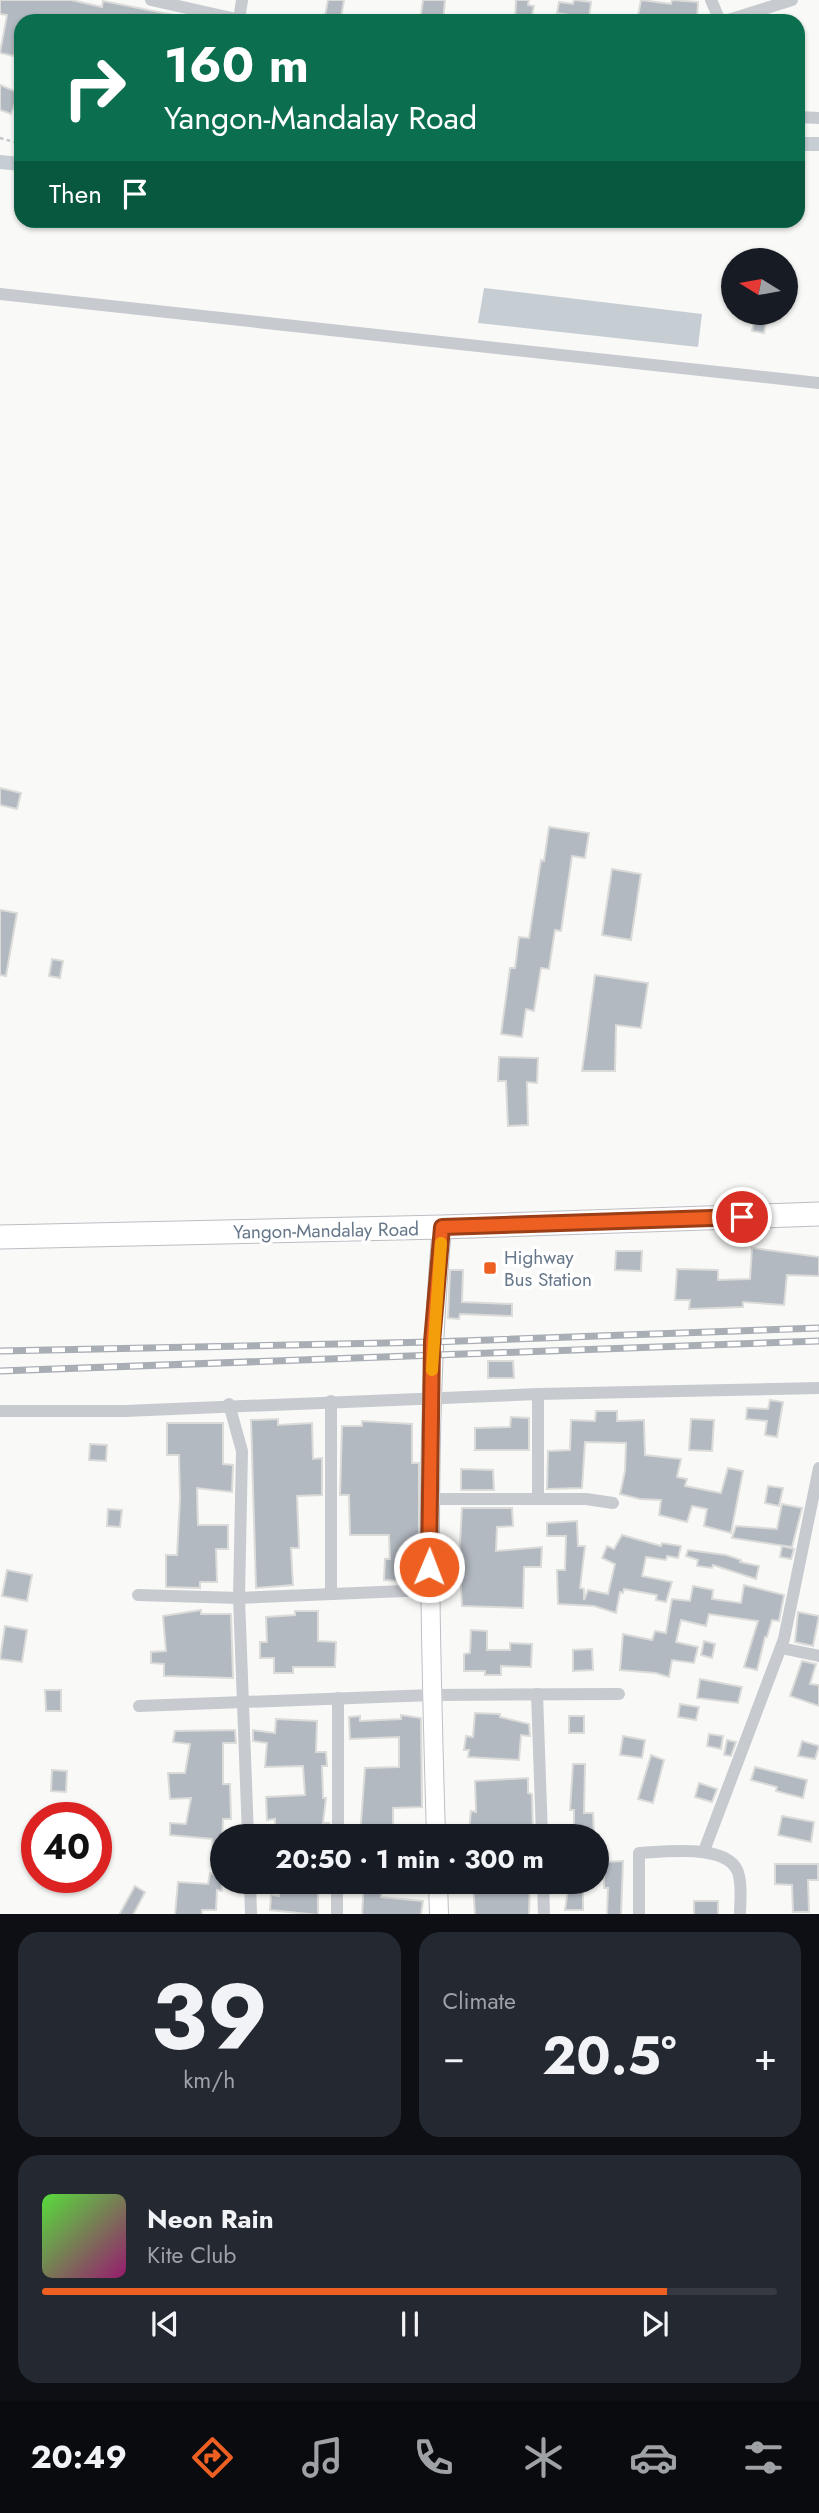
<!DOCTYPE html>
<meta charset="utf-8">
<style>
:root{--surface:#171b24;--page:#242831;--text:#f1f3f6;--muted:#9ea1a6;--line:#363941;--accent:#ee6022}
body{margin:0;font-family:Jost,sans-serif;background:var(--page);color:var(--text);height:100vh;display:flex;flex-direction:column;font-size:26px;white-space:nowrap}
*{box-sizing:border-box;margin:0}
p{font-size:23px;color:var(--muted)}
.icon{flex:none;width:38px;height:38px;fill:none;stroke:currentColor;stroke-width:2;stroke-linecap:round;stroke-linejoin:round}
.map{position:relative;height:1914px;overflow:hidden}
.sheet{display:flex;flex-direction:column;gap:18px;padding:18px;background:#0d0f14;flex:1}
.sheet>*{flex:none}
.banner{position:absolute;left:14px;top:14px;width:791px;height:214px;border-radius:21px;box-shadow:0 2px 5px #0004;background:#0b6e4f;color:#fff;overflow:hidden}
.needle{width:46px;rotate:281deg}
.tools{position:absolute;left:721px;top:248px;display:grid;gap:14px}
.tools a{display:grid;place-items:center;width:77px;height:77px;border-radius:50%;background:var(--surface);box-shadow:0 2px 5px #0004;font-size:35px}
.speed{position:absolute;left:21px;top:1802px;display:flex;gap:14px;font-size:35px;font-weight:700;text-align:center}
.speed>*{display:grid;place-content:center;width:91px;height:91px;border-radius:50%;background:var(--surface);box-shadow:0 2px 5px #0004;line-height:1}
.speed .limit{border:10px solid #d22;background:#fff;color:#111}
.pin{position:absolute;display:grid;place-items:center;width:60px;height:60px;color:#fff;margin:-30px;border:4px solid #fff;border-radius:50%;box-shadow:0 2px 7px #0007}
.me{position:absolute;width:77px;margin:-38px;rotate:1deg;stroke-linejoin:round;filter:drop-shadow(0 0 5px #0008)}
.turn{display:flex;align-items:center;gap:24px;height:147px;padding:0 35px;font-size:32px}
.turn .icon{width:91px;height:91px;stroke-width:2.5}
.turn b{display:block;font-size:49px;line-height:60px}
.then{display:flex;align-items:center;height:66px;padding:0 35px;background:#0003;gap:14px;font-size:26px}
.big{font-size:52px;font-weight:700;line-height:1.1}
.sheet .widget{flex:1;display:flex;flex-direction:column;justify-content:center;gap:10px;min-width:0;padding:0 24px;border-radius:21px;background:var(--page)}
.sheet .dial{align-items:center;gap:0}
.dial b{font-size:91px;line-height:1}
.song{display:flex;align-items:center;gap:21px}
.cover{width:84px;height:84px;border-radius:10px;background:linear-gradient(135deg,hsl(110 70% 55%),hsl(320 70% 35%))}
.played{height:7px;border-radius:4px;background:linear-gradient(90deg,var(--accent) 85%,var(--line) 85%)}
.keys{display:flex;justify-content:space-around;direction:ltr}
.heat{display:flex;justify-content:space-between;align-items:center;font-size:38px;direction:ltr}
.sheet .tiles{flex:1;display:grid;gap:18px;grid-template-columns:1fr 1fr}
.widget:last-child{grid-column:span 2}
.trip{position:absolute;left:210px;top:1824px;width:399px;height:70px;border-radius:35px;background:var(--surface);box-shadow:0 2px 5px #0004;font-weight:700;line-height:70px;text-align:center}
.menu{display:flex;height:112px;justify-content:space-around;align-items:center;background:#090b0e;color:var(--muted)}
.menu .icon{width:49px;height:49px}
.menu .active{color:var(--accent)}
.menu b{font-size:32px;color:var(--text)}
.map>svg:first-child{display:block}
.water{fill:#c6ced4}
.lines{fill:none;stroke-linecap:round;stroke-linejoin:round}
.canal{stroke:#c6ced4;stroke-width:14}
.building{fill:#b2b9c0;stroke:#dbdbd9;stroke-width:2}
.secondary-casing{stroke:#bbc0c5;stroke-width:20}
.highway-casing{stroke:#bbbec2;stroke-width:25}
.path{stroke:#c2c4c7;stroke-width:2.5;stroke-dasharray:3.5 3.5;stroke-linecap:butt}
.street{stroke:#c7cacf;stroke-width:12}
.secondary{stroke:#fff;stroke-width:18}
.highway{stroke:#fff;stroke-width:23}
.rail-casing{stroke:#a9aeb5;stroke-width:7}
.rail{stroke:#fff;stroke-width:4.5;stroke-dasharray:13;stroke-linecap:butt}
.route-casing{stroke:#9b3e16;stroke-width:18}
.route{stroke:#ee6022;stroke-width:12}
.slow{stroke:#f59e0b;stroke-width:12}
.poi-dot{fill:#ee6022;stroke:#fff;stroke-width:2.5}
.labels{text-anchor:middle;stroke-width:7;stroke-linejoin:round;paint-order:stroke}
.street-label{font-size:19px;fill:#66778a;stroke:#fff}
.poi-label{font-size:19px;fill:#66778a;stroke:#fff;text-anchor:start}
</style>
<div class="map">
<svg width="819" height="1915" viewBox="0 0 819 1915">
<rect width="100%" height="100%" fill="#f9f9f7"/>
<path class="water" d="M484 288 702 314 698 347 478 323Z"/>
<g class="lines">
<g class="canal">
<path d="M798 144H819"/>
<path d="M0 162 21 164"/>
</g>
</g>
<g class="building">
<path d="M0 0H71L102 7 103 1 174 15V21H21L14 56 0 53 7 15 0 14Z"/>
<path d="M328 0H344L341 18 325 16Z"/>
<path d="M423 0H445L443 21H420Z"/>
<path d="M516 0H529L528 5 534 6 531 21H515Z"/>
<path d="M574 0 591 2 589 18 557 13 559 2 573 4Z"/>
<path d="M641 0 671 4 672 0 698 2 697 20 664 18 663 21H637Z"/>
<path d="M0 85 19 93 11 114 0 110Z"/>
<path d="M756 313H768L764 333 752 331Z"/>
<path d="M0 788 21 793 17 809 0 805Z"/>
<path d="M549 827 589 833 585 858 572 856 561 931 555 930 549 969 541 968 534 1011 526 1009 522 1037 501 1034 510 968H515L519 937 529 938 541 860 544 861Z"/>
<path d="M612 869 641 874 631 940 602 935Z"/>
<path d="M0 910 17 913 6 976 0 975Z"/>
<path d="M52 959 63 961 60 978 49 976Z"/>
<path d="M595 975 648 983 641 1028 616 1025 615 1071H582Z"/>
<path d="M499 1057 538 1058 537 1083 527 1082 528 1125 508 1126 506 1081H498Z"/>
<path d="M752 1248 819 1257V1276L787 1275 784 1305 743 1302V1307L689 1309 690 1300H675L677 1269 718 1270V1280L750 1279Z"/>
<path d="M616 1251H642L641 1271 615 1270Z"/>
<path d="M450 1270H463L462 1302 512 1304V1316L460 1314 459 1319 448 1318Z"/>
<path d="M488 1361H513L514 1378H488Z"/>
<path d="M770 1400 783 1402 777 1437 765 1435 767 1421 746 1419 747 1408 768 1409Z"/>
<path d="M596 1411H617V1421L644 1420 645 1455 681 1459 677 1477 687 1479 685 1486 721 1493 728 1468 743 1471 731 1533 704 1526 707 1509 692 1506 687 1522 659 1515 661 1500 640 1499 620 1494 625 1471 626 1443 585 1442 582 1488 547 1489 548 1451 570 1450 571 1420 595 1421Z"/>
<path d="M511 1417 529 1418V1450H475V1428L510 1427Z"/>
<path d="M278 1419V1425L312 1423 313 1459 322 1458V1495L297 1496 299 1548H291L293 1585 256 1588 251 1420Z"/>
<path d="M691 1419 714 1420 712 1451 689 1450Z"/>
<path d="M362 1421 412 1424V1463H419V1582L384 1580 385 1559H390L389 1535H350L349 1495H340L342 1426H362Z"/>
<path d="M167 1423H223V1464L233 1465 232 1492 197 1488 198 1525H228V1549H216L217 1582H200V1588L166 1587V1555H177L180 1498 179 1455H167Z"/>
<path d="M90 1444 107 1445 106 1461 89 1460Z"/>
<path d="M461 1469 493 1470 494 1490H461Z"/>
<path d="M768 1486 783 1488 779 1506 765 1503Z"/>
<path d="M782 1504 802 1508 792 1547 732 1538 736 1526 777 1529Z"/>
<path d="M462 1508H512L513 1526 497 1527 496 1551 542 1547 541 1567H524L523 1608 462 1606 459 1559Z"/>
<path d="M108 1509 122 1510 120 1527 107 1526Z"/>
<path d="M577 1521 578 1546H585L580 1588 584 1589V1600L588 1590 608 1594 615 1564 602 1558 607 1546 614 1549 622 1535 661 1546 662 1543 681 1546 678 1558 667 1556 666 1560 646 1557 642 1576 672 1582 666 1602 656 1600 657 1595 624 1589 623 1593 620 1592 616 1613 594 1606 558 1604 557 1570H565L566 1536H547V1523Z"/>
<path d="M782 1546 794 1549 791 1559 780 1557Z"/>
<path d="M688 1550 726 1555 741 1560 740 1562 759 1566 756 1579 713 1565 712 1568 697 1566 698 1560 686 1556Z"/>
<path d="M7 1570 32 1575 27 1601 2 1596Z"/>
<path d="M744 1585 784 1595 779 1621 772 1620 767 1637H765L757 1670 744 1667 758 1621 709 1614 706 1626 681 1620 676 1642 698 1647 694 1663 672 1660 669 1677 656 1673 620 1670 623 1634 652 1640 655 1631 666 1633 672 1599 690 1601 693 1586 713 1590 712 1599 741 1603Z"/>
<path d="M201 1610V1614H231L233 1678 164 1676V1664L151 1663V1652L166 1651 163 1616Z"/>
<path d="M295 1611H318V1641L336 1642 335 1667H293V1673H274V1658H260V1642H267L266 1617 295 1615Z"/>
<path d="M798 1612 819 1616 813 1646 795 1642Z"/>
<path d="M5 1626 27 1630 22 1662 0 1659Z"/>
<path d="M471 1630 487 1631V1650H510V1643L532 1644 531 1667 501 1666V1675H485V1671H464V1654L470 1653Z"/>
<path d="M704 1641 715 1644 712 1658 701 1655Z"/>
<path d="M592 1649 593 1670 573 1671V1650Z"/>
<path d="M802 1661 816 1664 810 1684 819 1685V1706L790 1696Z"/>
<path d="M700 1679 742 1687 738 1703 697 1698Z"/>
<path d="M45 1690H61V1711H46Z"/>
<path d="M680 1704 699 1707 696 1720 678 1717Z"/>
<path d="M475 1713 500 1714V1717L529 1724 530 1736 521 1735 519 1760 468 1757 469 1750H464L466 1736 473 1737Z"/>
<path d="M401 1715 421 1718 422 1807 393 1808V1836H360L365 1768 399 1767V1737L350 1739 349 1717 360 1716V1721L401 1719Z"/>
<rect x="569" y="1716" width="15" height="17"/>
<path d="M276 1719 317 1721 316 1752H326L327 1766H322L323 1798H326L323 1823H329L328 1836H275V1819L267 1820 266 1797 305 1795 303 1766 265 1767 267 1743 253 1741V1730L275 1733Z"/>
<path d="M235 1730 236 1743H223V1784H230L231 1819H223L221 1867H214L212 1839 170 1835V1823L186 1824 191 1798 170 1799 168 1773H185L190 1744 173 1742 175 1731Z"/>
<path d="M709 1734 723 1736 721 1749 707 1746Z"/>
<path d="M623 1736 645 1740 642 1758 620 1755Z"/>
<path d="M727 1740 736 1742 731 1756 724 1755Z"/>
<path d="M802 1741 819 1746 815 1759 798 1756Z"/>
<path d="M651 1755 664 1760 653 1803 638 1799Z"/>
<path d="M573 1764H585L584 1813H593L594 1836H574V1810H570Z"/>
<path d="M755 1767 807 1780 803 1798 776 1791 777 1787 751 1780Z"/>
<path d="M52 1770 67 1771 66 1792 51 1791Z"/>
<path d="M528 1778V1793L532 1794 533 1836 469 1830 471 1811 476 1812 475 1781Z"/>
<path d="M699 1783 717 1789 712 1802 695 1797Z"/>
<path d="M782 1816 814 1822 811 1842 778 1835Z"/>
<path d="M623 1861 621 1915H607L608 1888H604V1862Z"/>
<path d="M775 1864H818V1880H808L809 1912H793L792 1885 775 1884Z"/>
<path d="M210 1873 222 1875V1891L217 1890 216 1910H202V1915H175L178 1882 208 1884Z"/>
<path d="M279 1881H318V1915L270 1910 271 1895 279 1896Z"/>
<path d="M364 1881H383L381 1897 423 1901 421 1915H362Z"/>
<path d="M473 1881H530L529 1915H475Z"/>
<path d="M569 1881H583V1910H565Z"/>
<path d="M135 1886 145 1892 133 1915H119Z"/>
<rect x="694" y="1901" width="24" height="14"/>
</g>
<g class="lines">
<defs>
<g id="secondary">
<path d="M436 1836C430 1633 424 1430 442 1227"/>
<path d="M438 1881 439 1915"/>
</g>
<path id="highway" d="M0 1237 442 1227 819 1214"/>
</defs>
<use href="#secondary" class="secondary-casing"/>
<use href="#highway" class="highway-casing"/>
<path class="path" d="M0 138 21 144"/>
<g class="street">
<path d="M151 0 245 21"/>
<path d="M711 0 720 21"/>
<path d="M239 20 242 0"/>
<path d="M725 21 792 0"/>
<path d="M798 117 819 118"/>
<path d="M0 294 819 383"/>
<path d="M229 1404 242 1451 239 1598 248 1836"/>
<path d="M0 1411H125L538 1394 819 1388"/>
<path d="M430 1499H586L613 1503"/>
<path d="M538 1499V1394"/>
<path d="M331 1594V1401"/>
<path d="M138 1595 239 1598 429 1590"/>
<path d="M781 1648 819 1656"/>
<path d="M537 1694 542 1836"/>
<path d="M139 1706 432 1695 619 1694"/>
<path d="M338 1836V1698"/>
<path d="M704 1851 784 1639 819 1468"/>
<path d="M250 1881 251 1915"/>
<path d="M543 1881 544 1915"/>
<path d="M337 1915V1881"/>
<path d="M639 1915V1853C663 1852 733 1842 739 1876 742 1888 740 1902 740 1915"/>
</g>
<use href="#secondary" class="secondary"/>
<use href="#highway" class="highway"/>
<defs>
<g id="rail">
<path d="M0 1351 432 1342 819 1328"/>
<path d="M0 1371 819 1341"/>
</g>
</defs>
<use href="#rail" class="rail-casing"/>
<use href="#rail" class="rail"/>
</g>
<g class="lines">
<defs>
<path id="route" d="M429 1567 432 1342 442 1227 742 1217"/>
</defs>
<use href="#route" class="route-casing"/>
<use href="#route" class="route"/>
<path class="slow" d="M432 1370 441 1243"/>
</g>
<rect class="poi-dot" x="483" y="1261" width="14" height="14" rx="3.5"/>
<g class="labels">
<g class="street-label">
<text transform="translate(326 1230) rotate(-1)" y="7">Yangon-Mandalay Road</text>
</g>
<g class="poi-label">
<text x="504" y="1264">Highway<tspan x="504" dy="22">Bus Station</tspan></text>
</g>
</g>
</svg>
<div class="tools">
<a><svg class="needle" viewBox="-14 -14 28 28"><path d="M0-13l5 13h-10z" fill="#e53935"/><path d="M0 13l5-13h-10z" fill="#9ea1a6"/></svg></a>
</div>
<div class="speed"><div class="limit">40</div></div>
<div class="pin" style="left:742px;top:1217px;background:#d93025"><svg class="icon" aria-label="arrive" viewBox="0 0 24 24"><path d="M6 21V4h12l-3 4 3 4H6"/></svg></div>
<svg class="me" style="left:429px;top:1567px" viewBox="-20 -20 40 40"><circle r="17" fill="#ee6022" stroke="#fff" stroke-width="3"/><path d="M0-11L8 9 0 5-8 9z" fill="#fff"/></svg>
<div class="trip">20:50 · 1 min · 300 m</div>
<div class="banner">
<div class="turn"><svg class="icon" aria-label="right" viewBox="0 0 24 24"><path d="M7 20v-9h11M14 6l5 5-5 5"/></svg><div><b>160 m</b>Yangon-Mandalay Road</div></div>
<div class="then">Then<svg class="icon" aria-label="arrive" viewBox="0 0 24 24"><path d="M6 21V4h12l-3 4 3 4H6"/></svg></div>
</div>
</div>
<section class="sheet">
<div class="tiles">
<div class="widget dial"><b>39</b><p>km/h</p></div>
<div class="widget"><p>Climate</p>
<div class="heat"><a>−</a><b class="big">20.5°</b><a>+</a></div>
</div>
<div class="widget">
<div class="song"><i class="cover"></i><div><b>Neon Rain</b><p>Kite Club</p></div></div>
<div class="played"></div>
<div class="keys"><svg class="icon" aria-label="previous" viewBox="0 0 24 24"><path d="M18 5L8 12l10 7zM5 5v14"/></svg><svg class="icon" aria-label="pause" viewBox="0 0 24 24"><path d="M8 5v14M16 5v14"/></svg><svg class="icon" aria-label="next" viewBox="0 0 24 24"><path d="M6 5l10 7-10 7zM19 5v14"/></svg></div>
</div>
</div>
</section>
<nav class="menu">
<b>20:49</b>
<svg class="icon active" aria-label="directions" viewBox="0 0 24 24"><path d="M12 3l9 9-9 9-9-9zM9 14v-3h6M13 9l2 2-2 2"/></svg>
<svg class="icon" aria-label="music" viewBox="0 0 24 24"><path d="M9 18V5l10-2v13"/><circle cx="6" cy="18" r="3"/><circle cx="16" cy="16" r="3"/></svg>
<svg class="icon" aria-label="phone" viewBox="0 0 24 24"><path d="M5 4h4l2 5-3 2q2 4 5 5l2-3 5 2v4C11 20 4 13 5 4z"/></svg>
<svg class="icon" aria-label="climate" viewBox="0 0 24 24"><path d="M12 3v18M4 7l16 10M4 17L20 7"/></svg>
<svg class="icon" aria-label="car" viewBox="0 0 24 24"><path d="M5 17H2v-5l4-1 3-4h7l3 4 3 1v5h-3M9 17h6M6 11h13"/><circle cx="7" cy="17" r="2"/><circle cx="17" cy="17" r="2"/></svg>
<svg class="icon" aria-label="filters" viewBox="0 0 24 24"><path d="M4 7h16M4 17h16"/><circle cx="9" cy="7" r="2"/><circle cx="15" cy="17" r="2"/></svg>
</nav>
